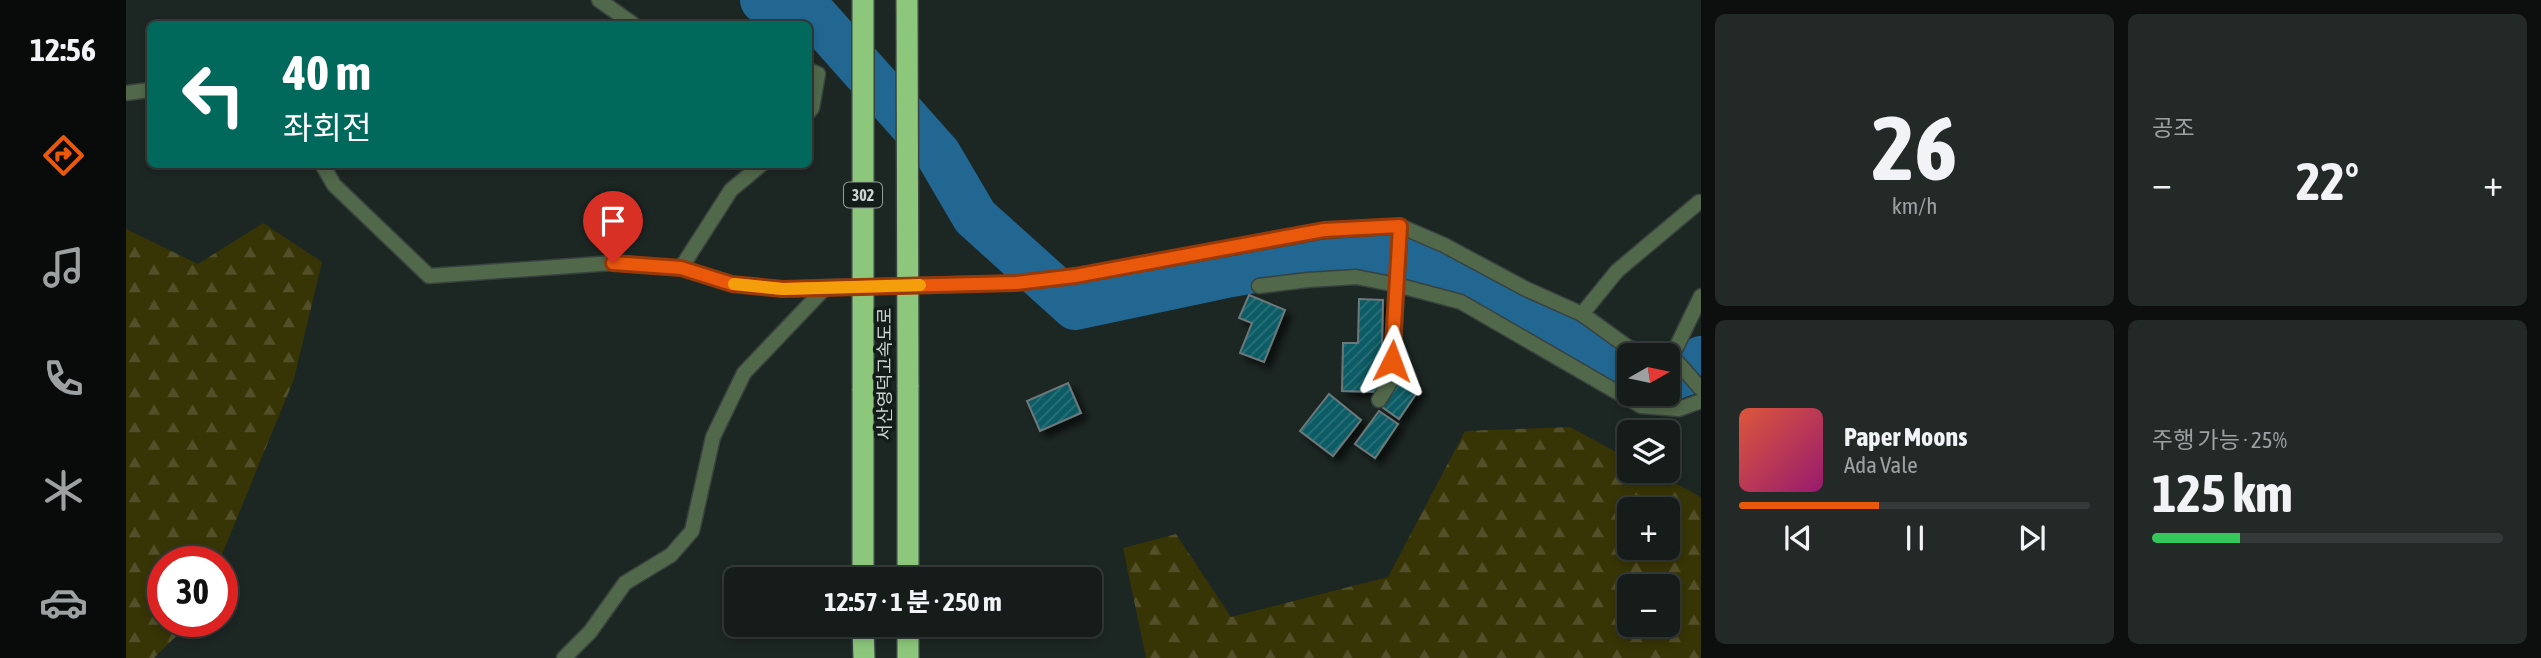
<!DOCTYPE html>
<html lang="ko">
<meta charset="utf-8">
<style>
:root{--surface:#151c1a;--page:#222927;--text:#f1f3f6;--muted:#9da1a2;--line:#343a39;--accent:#ea580c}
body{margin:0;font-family:"Asap Condensed","Noto Sans KR",sans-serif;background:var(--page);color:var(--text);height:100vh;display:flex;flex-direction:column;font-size:26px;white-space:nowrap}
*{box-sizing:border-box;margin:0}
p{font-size:23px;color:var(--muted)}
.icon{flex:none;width:38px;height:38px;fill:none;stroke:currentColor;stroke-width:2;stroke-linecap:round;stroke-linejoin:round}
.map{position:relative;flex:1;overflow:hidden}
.drawer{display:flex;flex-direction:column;gap:14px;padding:14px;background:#0c0f0e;width:840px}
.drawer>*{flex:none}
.banner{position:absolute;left:21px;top:21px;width:665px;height:147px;border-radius:10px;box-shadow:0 4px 10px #0003,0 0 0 2px var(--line);background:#00695c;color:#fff;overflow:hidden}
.needle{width:46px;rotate:81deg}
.tools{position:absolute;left:1491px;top:343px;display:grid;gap:14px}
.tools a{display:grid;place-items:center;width:63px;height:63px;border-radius:10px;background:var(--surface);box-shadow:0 4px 10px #0003,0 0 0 2px var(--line);font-size:35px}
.speed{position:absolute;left:21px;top:546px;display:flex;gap:14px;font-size:35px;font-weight:700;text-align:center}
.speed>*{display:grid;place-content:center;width:91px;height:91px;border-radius:50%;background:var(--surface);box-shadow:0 4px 10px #0003,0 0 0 2px var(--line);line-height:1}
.speed .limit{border:10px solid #d22;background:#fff;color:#111}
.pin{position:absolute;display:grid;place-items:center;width:60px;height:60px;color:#fff;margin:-72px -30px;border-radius:50% 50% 50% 0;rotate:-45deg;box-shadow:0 0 7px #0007}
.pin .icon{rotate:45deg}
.me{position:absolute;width:77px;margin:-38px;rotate:3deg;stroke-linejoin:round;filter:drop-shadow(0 0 5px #0008)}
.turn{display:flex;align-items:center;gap:24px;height:147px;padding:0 21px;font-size:32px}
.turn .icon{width:91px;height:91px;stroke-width:2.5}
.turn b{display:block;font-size:49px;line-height:60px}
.big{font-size:52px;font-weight:700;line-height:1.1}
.drawer .widget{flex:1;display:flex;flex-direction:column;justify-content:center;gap:10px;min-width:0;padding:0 24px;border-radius:10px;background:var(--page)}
.drawer .dial{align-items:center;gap:0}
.dial b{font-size:91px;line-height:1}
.song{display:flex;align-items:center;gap:21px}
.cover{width:84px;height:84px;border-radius:10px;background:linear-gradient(135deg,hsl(10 70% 55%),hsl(320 70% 35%))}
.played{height:7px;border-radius:4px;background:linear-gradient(90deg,var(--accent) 40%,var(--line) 40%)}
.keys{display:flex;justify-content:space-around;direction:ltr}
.heat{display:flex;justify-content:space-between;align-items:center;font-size:38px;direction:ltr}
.charge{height:10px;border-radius:5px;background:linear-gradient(90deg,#34c759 25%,var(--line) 0)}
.drawer .tiles{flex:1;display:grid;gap:14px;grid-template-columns:repeat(2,1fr)}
.trip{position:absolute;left:598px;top:567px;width:378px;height:70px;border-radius:10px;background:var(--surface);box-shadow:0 4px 10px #0003,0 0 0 2px var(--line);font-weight:700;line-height:70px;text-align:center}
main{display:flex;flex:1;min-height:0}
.menu{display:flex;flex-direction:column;width:126px;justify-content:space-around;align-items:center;background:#080b0a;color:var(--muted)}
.menu .icon{width:49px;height:49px}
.menu .selected{color:var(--accent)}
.menu b{font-size:32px;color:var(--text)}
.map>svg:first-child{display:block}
.forest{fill:url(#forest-firs);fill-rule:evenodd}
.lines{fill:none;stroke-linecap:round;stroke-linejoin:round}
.river{stroke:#216791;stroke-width:46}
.building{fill:url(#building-hatch);stroke:#6c787a;stroke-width:2;filter:url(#shadow)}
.street-casing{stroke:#38423f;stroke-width:17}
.highway-casing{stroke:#38423f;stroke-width:24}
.street{stroke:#51684a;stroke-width:14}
.highway{stroke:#8dc77c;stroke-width:21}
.highway-bridge-casing{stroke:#38423f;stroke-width:24;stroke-linecap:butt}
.highway-bridge{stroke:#8dc77c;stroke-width:21}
.route-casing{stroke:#983908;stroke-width:18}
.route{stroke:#ea580c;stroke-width:12}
.slow{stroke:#f59e0b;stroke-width:12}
.labels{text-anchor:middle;stroke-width:7;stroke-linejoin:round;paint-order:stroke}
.shield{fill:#131c19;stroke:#959d9a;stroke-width:2}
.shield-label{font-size:16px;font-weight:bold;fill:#cdd4d1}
.street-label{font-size:18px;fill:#cdd4d1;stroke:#131c19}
</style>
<main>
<nav class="menu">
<b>12:56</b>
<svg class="icon selected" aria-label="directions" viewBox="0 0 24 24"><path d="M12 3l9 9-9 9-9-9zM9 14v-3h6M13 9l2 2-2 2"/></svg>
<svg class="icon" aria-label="music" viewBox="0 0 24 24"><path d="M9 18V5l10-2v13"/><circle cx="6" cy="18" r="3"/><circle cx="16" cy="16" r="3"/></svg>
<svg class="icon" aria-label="phone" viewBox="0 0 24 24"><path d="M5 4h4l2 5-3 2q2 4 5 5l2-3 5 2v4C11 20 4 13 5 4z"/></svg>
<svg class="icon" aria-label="climate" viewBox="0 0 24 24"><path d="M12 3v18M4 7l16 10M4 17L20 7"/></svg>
<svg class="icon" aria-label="car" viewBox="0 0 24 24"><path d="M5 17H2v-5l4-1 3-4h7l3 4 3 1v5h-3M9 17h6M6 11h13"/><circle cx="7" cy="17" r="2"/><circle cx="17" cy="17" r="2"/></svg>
</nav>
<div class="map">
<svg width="1575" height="658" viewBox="0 0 1575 658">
<defs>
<pattern id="forest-firs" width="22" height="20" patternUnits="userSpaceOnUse" patternTransform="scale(1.75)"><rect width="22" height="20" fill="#373406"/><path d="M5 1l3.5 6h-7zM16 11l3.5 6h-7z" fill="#535029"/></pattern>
<pattern id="building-hatch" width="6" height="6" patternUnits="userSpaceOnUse" patternTransform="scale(1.75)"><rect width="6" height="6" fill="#0a5c65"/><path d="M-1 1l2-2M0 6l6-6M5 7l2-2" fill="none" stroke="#2c727a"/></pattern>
<filter id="shadow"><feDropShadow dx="6" dy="6" stdDeviation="3.5" flood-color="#0009"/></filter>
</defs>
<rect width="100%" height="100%" fill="#1c2623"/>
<g class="forest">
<path d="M137 223 196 262 168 379 93 562H37V621H66L28 658H0V229L72 264Z"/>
<path d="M1444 427 1503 459V471H1526L1575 497V658H1020L997 548 1050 534 1105 617 1262 577 1339 431ZM1503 509H1542V548H1503ZM1503 586H1542V625H1503Z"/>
</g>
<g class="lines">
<g class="river">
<path d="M637 0 691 18 812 154 849 217 949 307 1105 274 1247 249 1312 273 1490 366 1503 370"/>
<path d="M1542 379 1572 368 1575 359"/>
</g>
</g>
<g class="building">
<path d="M1123 295 1159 310 1138 362 1114 353 1126 323 1113 318Z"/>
<path d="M1233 299 1257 300 1255 392 1216 391 1217 343H1232Z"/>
<path d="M1276 376 1294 388 1273 419 1256 407Z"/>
<path d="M942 383 955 413 914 431 901 401Z"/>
<path d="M1203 394 1235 420 1207 456 1174 431Z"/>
<path d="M1253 411 1272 424 1249 458 1229 444Z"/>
</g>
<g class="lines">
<defs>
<g id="street">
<path d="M473 0 507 24"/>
<path d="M682 70 692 74 686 108 682 113"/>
<path d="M0 93 24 90"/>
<path d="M196 164 208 185 303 276 487 263 555 268"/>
<path d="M1133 286 1182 280 1230 277 1271 285 1335 302 1515 406 1553 409 1575 401"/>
<path d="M700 287 890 283 949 276 1198 231 1274 226 1318 245 1400 289 1456 314 1503 348 1546 356 1575 389"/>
<path d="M1456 314 1491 271 1573 202"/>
<path d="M1546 356 1575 296"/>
<path d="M1253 400 1266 379 1274 226"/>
<path d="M438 658 464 632 499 583 545 555 566 531 587 437 618 373 700 287 657 289 606 284 555 268 605 190 636 164"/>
</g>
<g id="highway">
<path d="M782 385V579"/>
<path d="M737 389V579"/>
<path d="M737 625 738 658"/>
<path d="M782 625V658"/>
</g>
</defs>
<use href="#street" class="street-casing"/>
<use href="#highway" class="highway-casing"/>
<use href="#street" class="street"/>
<use href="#highway" class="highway"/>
<defs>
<g id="highway-bridge">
<path d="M737 0V389"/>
<path d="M781 0 782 385"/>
</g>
</defs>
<use href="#highway-bridge" class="highway-bridge-casing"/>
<use href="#highway-bridge" class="highway-bridge"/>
</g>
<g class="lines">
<defs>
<path id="route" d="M487 263 555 268 606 284 657 289 890 283 949 276 1198 230 1274 226 1266 361"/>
</defs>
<use href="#route" class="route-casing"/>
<use href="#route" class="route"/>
<path class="slow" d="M608 284 657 289 794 285"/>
</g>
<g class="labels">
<rect class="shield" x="718" y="182.5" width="38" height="25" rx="5"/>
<g class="shield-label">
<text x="737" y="201">302</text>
</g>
<g class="street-label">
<text transform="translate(759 374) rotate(-90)" y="6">서산영덕고속도로</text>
</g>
</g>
</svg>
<div class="tools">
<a><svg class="needle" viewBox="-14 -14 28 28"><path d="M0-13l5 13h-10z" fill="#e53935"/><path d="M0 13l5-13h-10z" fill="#9da1a2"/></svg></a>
<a><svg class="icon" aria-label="layers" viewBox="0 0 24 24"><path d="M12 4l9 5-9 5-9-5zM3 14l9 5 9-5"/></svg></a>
<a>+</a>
<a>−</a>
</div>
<div class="speed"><div class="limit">30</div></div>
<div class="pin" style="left:487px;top:263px;background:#d93025"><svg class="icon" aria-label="arrive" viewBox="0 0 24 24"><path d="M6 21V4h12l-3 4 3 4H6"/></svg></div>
<svg class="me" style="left:1266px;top:361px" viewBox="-20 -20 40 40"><path d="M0-17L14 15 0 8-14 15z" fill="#ea580c" stroke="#fff" stroke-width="4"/></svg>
<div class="trip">12:57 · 1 분 · 250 m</div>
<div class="banner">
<div class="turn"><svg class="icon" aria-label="left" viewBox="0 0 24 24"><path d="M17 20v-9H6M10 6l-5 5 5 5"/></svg><div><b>40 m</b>좌회전</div></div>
</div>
</div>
<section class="drawer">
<div class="tiles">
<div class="widget dial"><b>26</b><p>km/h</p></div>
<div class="widget"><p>공조</p>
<div class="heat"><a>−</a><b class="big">22°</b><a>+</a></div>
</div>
<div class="widget">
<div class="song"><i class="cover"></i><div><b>Paper Moons</b><p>Ada Vale</p></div></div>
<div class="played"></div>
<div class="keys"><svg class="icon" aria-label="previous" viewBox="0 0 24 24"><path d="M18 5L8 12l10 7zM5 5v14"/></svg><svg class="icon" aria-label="pause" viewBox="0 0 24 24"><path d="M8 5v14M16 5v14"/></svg><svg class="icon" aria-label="next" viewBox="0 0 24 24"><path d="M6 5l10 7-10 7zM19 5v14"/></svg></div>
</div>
<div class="widget"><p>주행 가능 · 25%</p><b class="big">125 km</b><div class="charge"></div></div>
</div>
</section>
</main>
